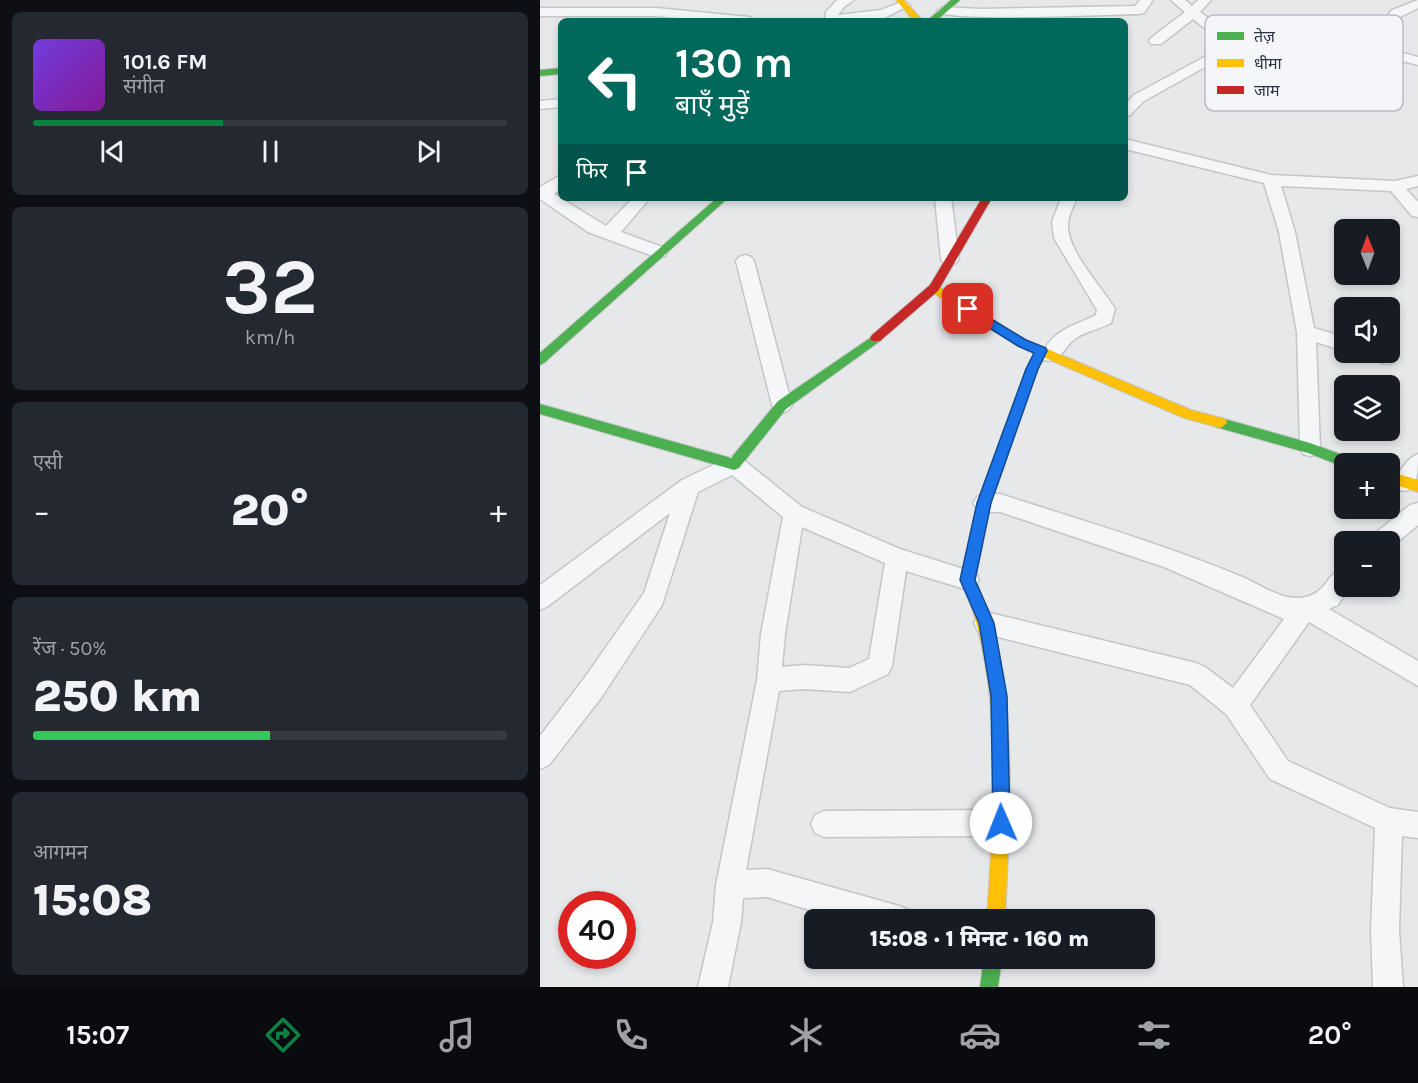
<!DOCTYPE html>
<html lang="hi">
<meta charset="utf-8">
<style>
:root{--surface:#171b24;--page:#242831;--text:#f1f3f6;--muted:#9ea1a6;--line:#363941;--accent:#0b8043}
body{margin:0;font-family:Karla,"Noto Sans Devanagari",sans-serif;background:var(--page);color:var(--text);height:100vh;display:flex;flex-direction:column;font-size:22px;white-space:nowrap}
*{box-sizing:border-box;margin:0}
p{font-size:20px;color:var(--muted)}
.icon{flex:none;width:33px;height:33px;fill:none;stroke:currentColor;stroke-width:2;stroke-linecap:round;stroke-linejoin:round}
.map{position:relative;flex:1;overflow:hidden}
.side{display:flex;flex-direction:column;gap:12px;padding:12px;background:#0d0f14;width:540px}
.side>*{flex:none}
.hud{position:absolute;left:18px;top:18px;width:570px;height:183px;border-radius:9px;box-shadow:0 3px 9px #0003;background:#00695c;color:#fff;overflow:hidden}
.needle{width:39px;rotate:359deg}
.tools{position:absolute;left:794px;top:219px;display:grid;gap:12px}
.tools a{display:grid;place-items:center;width:66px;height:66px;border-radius:9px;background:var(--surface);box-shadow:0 3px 9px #0003;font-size:30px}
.speed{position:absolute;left:18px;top:891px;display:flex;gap:12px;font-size:30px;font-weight:700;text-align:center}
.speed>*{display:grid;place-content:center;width:78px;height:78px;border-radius:50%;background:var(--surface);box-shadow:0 3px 9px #0003;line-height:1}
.speed .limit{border:9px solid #d22;background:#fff;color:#111}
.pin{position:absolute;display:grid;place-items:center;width:51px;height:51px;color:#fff;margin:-26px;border-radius:12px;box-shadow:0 3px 9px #0006}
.me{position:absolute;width:66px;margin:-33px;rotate:359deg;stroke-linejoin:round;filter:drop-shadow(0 0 4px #0008)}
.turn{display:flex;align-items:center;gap:21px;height:126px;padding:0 18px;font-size:27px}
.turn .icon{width:78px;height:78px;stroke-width:2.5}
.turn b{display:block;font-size:42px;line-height:51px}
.then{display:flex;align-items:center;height:57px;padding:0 18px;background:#0003;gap:12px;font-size:22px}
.big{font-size:45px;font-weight:800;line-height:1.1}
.side .card{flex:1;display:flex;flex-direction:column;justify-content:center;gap:9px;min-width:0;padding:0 21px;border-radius:9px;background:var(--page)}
.side .dial{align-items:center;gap:0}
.dial b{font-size:78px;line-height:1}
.song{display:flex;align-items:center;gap:18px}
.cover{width:72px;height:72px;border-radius:9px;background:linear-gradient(135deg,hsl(260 70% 55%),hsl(290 70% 35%))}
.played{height:6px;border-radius:3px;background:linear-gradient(90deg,var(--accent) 40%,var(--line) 40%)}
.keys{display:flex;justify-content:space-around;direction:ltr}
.heat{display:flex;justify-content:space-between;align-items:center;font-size:33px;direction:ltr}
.charge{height:9px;border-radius:4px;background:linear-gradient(90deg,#34c759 50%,var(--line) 0)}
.trip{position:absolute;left:264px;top:909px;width:351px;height:60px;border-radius:9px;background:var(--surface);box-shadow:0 3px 9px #0003;font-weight:800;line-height:60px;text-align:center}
.tab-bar{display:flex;height:96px;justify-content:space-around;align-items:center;background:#090b0e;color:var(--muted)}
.tab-bar .icon{width:42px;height:42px}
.tab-bar .active{color:var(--accent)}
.tab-bar b{font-size:27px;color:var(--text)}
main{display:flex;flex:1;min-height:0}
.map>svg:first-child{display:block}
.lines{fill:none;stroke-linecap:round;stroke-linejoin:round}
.street-casing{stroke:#c4c6c8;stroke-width:3}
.fast-casing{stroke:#c4c6c8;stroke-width:2}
.slow-casing{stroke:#c4c6c8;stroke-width:2}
.jam-casing{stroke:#c4c6c8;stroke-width:2}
.street{fill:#f5f6f7;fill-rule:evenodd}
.fast{fill:#4caf50;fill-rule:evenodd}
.slow{fill:#ffc107;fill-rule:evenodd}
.jam{fill:#c62828;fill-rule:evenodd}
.route{fill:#1a73e8;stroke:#114b97;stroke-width:1.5}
.key{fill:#f4f6f9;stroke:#b8bcc3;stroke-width:1.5}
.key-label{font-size:16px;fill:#2b3445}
</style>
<main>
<section class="side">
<div class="card">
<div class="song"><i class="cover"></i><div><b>101.6 FM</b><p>संगीत</p></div></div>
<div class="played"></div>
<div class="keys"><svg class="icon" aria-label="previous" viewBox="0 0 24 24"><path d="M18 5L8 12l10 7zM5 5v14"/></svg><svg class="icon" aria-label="pause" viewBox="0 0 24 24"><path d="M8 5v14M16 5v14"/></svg><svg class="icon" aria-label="next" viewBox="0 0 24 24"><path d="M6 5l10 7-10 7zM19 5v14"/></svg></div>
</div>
<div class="card dial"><b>32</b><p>km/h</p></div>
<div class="card"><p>एसी</p>
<div class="heat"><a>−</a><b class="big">20°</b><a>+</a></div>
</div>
<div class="card"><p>रेंज · 50%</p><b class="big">250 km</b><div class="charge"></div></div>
<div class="card"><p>आगमन</p><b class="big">15:08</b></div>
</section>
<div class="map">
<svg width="878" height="987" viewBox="0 0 878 987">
<rect width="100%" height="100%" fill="#e6e8ea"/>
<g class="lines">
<defs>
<g id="street">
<path d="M297 0H314L304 7 298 15 341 10 364 1 370 5 344 18 285 21 286 12Z"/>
<path d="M600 0H613L604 13 599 14C571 14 409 23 397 11L403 7 441 9 595 6Z"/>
<path d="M631 0H645L652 6 658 0H671L660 12 678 25 741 40H785L800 35 830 38 852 10 878 0V8L862 16 840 42 842 47 878 57V65L831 53 828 46 801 43 786 48H741L682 34 684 40 677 44 672 43 667 30 653 19 621 44H611L609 41 611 38 645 12Z"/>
<path d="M0 8H116L209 17 216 21H169L116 16H0Z"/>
<path d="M681 48 810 83 812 86 805 90 683 57 604 101 590 115 585 116V104L594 95Z"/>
<path d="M21 99V107L0 109V101Z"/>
<path d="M585 139 731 175 855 181 878 176V186L866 189 878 202V217L872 216 851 191 741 186 755 232 774 328 804 337V351L776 342 780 448 777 454 770 456 763 454 760 448 757 332 739 232 724 183 585 149Z"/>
<path d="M21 175V188L14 194 66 226 93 198H110L81 232 125 248 127 252 125 256H113L48 232 0 199V187Z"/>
<path d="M395 198H411L419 259 416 263H404L401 259Z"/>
<path d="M521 198H537C533 207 528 216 528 225 527 251 562 287 575 309L571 323C560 329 547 331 536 338 524 346 520 365 503 360L501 355C515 328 532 327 556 315L557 310 514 238 512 222Z"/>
<path d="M205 255 211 257 214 261 252 405 249 410 242 413 235 410 232 405 196 261 199 257Z"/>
<path d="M849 350 854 352 856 357 854 362 847 364 824 357 822 352H849Z"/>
<path d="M878 454C878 470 878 498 857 489L854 483C859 472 867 458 878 454Z"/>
<path d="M194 455 201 458 262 507 360 549 436 573 439 580 436 587 428 590 366 571 352 666 348 674 310 692 265 689 239 691 206 870 227 869 359 906 369 910 373 920H302L227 897 203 898 201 922 188 987H158L173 922 176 885 217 680 221 634 243 517 192 475 158 492 122 605 61 698 9 765 0 769V736L43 680 104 593 130 513 8 606 0 610V585L142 480ZM262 527 345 563 329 659 309 668 265 665 242 667 245 634Z"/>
<path d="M444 494H460C543 521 627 545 707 579 726 588 744 602 766 597 787 592 787 573 804 567V586H810L798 605 789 609 878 661V686L769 622 710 705 748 761 850 808 878 812V838L862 836 859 930 863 987H833L831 930 835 828 730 779 686 714 650 685 446 634 438 631 434 623 438 615 446 612 656 663 665 667 693 688 744 619 624 567 460 512H444L437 509 433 503 437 497Z"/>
<path d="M878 503V525L849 549V542H830L833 535 870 505Z"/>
<path d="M461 810 470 814 474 823 470 832 461 836 284 837 275 833 271 824 275 815 284 811Z"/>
</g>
<g id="fast">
<path d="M411 0H420L396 21H387Z"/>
<path d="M21 68V74L0 76V70Z"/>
<path d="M177 198H188L4 363 0 365V353Z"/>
<path d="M336 334 342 338 340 341 246 409 199 468 194 470 0 414V404L191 458 238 401Z"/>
<path d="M501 346 507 351 498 369 451 503 435 580 442 596 440 601 435 603 430 601 421 580 437 503 486 369 497 348Z"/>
<path d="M681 418 770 443 816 460 817 464H804V467L768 453 676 427 675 423 676 419Z"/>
<path d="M444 958H462L458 987H440Z"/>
</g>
<g id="slow">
<path d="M356 0H364L383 21H374Z"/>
<path d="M394 284 486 340 651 410 686 419 687 423 681 428 644 418 478 346 390 291V285Z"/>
<path d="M849 471 878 480V492L849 483Z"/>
<path d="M435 589 440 591 442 596C479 698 470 813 465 920H447C453 813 464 698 428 596L430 591Z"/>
</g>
<path id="jam" d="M442 198H452L398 291 340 341H332L330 338 332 335 390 285Z"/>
</defs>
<use href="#street" class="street-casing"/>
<use href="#fast" class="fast-casing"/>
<use href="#slow" class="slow-casing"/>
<use href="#jam" class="jam-casing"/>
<use href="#street" class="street"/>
<use href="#fast" class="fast"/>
<use href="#slow" class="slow"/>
<use href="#jam" class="jam"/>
</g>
<path class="route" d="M428 305 486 340 506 348 507 351 498 369 451 503 435 580 454 623 467 696 470 823 468 829 461 832 455 829 453 823 451 696 439 623 420 580 437 503 486 369 494 353 478 346 424 312V306Z"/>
<rect x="665" y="15" width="198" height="96" rx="9" class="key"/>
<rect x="677" y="32" width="27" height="8" fill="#4caf50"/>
<rect x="677" y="59" width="27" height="8" fill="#ffc107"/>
<rect x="677" y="86" width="27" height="8" fill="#c62828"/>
<g class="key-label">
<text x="714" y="42">तेज़</text>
<text x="714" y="69">धीमा</text>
<text x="714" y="96">जाम</text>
</g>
</svg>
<div class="tools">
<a><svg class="needle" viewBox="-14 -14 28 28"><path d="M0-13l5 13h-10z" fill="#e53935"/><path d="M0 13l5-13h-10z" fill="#9ea1a6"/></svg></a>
<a><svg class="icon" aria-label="sound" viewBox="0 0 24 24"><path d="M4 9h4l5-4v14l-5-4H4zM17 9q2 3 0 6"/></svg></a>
<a><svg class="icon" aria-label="layers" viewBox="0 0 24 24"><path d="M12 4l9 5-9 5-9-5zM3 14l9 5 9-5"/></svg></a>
<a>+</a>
<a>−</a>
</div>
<div class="speed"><div class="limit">40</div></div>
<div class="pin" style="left:428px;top:309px;background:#d93025"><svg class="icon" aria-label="arrive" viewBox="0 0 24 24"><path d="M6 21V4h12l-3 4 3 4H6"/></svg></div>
<svg class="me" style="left:461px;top:823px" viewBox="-20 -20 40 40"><circle r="19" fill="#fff"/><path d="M0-13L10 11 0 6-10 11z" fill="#1a73e8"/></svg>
<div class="trip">15:08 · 1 मिनट · 160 m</div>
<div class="hud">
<div class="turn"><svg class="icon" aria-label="left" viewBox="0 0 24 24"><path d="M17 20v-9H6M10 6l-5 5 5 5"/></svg><div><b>130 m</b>बाएँ मुड़ें</div></div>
<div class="then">फिर<svg class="icon" aria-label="arrive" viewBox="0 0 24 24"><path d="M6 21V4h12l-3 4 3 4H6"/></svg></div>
</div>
</div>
</main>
<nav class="tab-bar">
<b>15:07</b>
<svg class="icon active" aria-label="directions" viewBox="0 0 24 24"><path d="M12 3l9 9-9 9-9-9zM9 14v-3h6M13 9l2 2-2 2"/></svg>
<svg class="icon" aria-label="music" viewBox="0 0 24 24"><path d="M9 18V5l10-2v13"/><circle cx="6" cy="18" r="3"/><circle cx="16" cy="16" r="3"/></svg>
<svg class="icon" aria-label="phone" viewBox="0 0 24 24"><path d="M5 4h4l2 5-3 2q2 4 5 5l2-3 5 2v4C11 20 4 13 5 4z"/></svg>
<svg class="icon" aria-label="climate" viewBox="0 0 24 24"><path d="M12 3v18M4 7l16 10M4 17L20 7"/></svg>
<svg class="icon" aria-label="car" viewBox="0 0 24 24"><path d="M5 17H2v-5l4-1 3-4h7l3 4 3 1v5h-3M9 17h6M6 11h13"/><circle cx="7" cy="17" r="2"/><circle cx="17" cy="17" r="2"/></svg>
<svg class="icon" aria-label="filters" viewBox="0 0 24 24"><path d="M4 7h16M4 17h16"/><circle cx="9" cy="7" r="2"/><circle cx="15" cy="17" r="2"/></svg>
<b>20°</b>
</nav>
